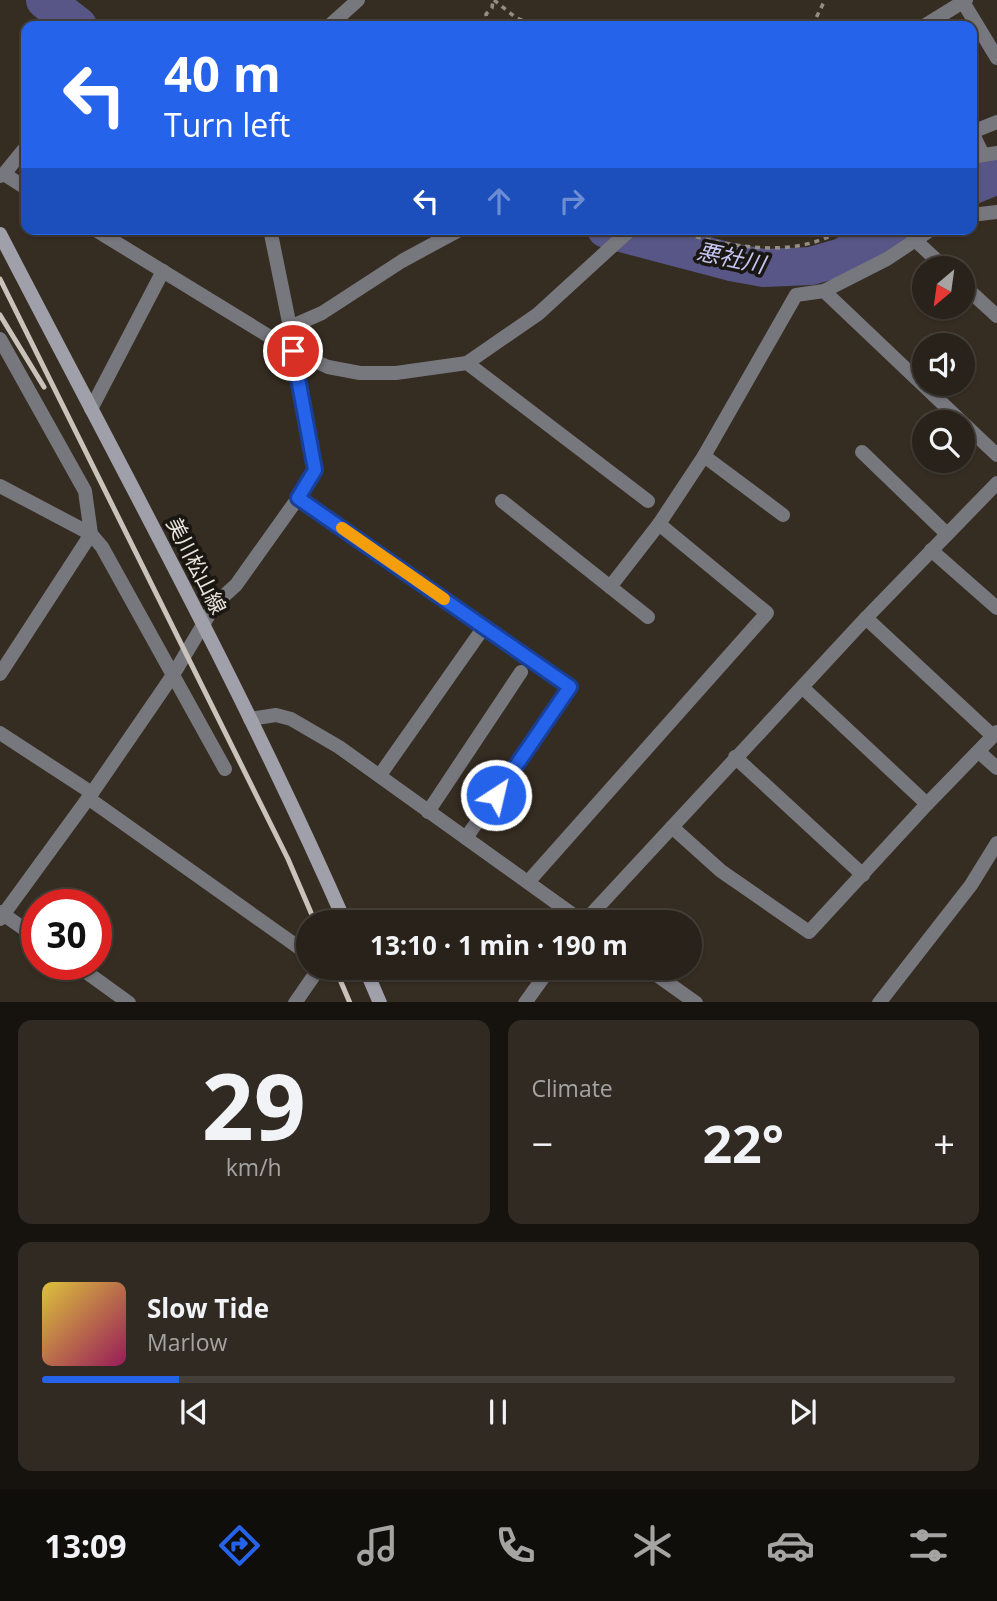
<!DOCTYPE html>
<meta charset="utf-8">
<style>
:root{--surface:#28221a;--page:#302a23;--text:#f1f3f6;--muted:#a5a4a2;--line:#443f39;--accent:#2563eb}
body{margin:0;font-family:"Open Sans","Noto Sans JP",sans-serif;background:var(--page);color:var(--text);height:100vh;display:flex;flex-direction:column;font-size:26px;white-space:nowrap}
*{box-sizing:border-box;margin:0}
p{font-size:23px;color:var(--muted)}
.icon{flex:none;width:38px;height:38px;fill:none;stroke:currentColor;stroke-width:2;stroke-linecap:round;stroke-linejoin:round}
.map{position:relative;height:1002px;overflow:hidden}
.sheet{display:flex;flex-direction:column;gap:18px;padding:18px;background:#16130e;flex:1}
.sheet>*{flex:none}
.banner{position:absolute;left:21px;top:21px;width:956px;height:214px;border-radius:14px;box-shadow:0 2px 5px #0004,0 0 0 2px var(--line);background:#2563eb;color:#fff;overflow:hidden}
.needle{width:46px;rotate:209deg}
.buttons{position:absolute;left:912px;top:256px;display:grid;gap:14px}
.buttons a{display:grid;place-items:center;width:63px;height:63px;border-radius:50%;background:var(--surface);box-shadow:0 2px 5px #0004,0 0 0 2px var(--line);font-size:35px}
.speed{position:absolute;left:21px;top:889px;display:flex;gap:14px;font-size:35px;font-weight:700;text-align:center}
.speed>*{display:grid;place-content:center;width:91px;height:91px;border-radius:50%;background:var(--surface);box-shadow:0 2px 5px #0004,0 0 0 2px var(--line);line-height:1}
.speed .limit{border:10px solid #d22;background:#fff;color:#111}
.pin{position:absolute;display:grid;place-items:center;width:60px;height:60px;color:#fff;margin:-30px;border:4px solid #fff;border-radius:50%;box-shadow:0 2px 7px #0007}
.me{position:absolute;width:77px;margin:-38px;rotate:35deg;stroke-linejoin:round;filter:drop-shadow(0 0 5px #0008)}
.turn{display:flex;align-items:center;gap:24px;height:147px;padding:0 28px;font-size:32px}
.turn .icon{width:91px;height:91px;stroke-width:2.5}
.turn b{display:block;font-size:49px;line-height:60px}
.lanes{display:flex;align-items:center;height:66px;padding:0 28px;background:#0003;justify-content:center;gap:35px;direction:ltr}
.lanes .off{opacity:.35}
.big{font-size:52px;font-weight:700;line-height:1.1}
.sheet .tile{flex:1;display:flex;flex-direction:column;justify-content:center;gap:10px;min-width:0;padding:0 24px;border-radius:14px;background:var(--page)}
.sheet .dial{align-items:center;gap:0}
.dial b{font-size:91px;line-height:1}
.song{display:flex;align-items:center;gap:21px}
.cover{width:84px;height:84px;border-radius:10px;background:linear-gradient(135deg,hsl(50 70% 55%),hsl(330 70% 35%))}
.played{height:7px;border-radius:4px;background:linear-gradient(90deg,var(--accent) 15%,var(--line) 15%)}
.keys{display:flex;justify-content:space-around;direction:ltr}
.heat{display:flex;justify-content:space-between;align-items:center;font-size:38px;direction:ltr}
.sheet .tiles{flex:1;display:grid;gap:18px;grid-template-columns:1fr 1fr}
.tile:last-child{grid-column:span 2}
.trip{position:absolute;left:296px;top:910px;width:406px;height:70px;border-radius:35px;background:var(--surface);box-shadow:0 2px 5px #0004,0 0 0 2px var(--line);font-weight:700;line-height:70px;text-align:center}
.tab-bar{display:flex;height:112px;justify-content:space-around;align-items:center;background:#100e0a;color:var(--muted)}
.tab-bar .icon{width:49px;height:49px}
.tab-bar .on{color:var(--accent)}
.tab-bar b{font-size:32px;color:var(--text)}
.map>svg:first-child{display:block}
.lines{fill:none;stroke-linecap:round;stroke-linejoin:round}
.river{stroke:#575686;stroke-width:38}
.path{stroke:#948d84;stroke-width:3.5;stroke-dasharray:5 5;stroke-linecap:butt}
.street{stroke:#77777e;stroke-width:14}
.secondary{stroke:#a0a0ab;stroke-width:14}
.rail{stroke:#cac3bb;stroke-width:5}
.route-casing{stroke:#184099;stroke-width:18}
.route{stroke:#2563eb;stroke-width:12}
.slow{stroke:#f59e0b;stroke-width:12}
.labels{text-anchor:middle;stroke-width:7;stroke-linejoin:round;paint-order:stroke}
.street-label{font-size:21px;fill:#ebe5de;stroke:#1a1611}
.water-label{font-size:23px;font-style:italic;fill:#c4c5f3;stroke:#1a1611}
</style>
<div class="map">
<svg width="997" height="1003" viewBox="0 0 997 1003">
<rect width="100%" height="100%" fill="#362d22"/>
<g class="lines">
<g class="river">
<path d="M45 0 78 26"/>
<path d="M971 186 997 175"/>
<path d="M606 229 731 262 764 268 811 266 842 257 891 229"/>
</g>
<g class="path">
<path d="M494 0 515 17 535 26"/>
<path d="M487 26 486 14 492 8 493 0"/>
<path d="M812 26 825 0"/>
<path d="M667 229C723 245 791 262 843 229"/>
</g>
<g class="street">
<path d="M963 2 997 58"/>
<path d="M329 26 358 0"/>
<path d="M924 26 966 0"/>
<path d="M983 155 972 132 997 122"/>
<path d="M971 157 997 153"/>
<path d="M4 174 26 147"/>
<path d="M0 176 4 174 26 188"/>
<path d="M971 215 997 212"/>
<path d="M94 229 293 351 328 367 360 373H396L467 363 538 314 631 229"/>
<path d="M915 240 945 268"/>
<path d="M962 284 997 316"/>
<path d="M824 291 962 422"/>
<path d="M290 327 322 313 402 261 461 229"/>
<path d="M0 339 85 491 91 534 0 674"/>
<path d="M467 363 648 501"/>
<path d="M91 409 163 271"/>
<path d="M962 422 997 455"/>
<path d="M862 452 947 534"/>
<path d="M704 456 783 515"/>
<path d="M0 486 91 534 102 547 225 769"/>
<path d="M298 498 570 687 466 838"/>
<path d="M502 501 648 617"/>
<path d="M931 550 997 608"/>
<path d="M610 587 659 524 704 456 796 295 824 291 887 259 932 229"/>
<path d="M866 618 993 736"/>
<path d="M803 688 927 804"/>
<path d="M250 719 276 715 291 719 339 747 583 922"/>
<path d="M0 733 92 793"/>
<path d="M979 752 997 768"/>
<path d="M735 757 863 875"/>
<path d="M380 775 484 627"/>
<path d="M88 798 308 954"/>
<path d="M428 812 521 672"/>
<path d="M672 827 721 871 809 932 927 804 997 732"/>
<path d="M528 882 767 613 659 524"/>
<path d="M0 912 37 938"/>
<path d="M0 919 92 793 173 675 216 603 236 585 298 498 315 470 290 327 270 229"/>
<path d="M584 922 866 618 997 483"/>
<path d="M75 964 129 1003"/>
<path d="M647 968 696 1003"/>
<path d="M295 1003 315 974 313 968"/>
<path d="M525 1003 550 968"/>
<path d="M879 1003 971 885 997 843"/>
</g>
<g class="secondary">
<path d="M0 234C118 462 242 687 345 922"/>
<path d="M365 968 380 1003"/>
</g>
<g class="rail">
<path d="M0 279 288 859 315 922"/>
<path d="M0 315 44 387"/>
<path d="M335 968 350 1003"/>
</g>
</g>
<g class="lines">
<defs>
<path id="route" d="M293 351 315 470 298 498 570 687 496 795"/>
</defs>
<use href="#route" class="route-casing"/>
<use href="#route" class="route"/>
<path class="slow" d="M342 528 444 599"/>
</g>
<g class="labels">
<g class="street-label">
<text transform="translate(196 566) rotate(63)" y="7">美川松山線</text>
</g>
<g class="water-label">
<text transform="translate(731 258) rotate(12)" y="8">悪社川</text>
</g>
</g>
</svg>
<div class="buttons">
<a><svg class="needle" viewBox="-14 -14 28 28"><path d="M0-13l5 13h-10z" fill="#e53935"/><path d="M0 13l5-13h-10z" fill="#a5a4a2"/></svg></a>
<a><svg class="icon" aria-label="sound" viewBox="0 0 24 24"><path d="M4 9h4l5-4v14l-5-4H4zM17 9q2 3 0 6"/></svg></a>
<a><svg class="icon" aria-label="search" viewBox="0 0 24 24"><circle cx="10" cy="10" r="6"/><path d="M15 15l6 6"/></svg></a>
</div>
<div class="speed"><div class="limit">30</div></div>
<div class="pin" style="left:293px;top:351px;background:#d93025"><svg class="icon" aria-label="arrive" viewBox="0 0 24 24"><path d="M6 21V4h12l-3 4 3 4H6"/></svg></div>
<svg class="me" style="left:496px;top:795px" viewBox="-20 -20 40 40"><circle r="17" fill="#2563eb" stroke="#fff" stroke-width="3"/><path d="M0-11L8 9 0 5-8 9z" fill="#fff"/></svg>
<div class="trip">13:10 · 1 min · 190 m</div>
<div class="banner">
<div class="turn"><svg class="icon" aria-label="left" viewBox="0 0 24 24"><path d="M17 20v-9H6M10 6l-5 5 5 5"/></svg><div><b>40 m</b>Turn left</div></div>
<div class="lanes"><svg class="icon" aria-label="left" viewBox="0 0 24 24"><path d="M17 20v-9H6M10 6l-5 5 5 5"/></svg><svg class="icon off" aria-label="ahead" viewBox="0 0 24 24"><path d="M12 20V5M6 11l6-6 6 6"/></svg><svg class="icon off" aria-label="right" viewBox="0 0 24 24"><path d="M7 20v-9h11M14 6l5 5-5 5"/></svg></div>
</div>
</div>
<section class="sheet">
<div class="tiles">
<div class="tile dial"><b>29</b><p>km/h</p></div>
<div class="tile"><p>Climate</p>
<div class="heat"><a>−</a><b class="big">22°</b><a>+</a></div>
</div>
<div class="tile">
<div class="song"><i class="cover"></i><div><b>Slow Tide</b><p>Marlow</p></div></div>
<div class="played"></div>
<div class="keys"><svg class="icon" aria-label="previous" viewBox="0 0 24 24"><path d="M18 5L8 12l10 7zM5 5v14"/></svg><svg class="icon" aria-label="pause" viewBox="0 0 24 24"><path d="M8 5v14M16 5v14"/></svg><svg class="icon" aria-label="next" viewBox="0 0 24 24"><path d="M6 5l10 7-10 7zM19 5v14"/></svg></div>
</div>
</div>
</section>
<nav class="tab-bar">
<b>13:09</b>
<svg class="icon on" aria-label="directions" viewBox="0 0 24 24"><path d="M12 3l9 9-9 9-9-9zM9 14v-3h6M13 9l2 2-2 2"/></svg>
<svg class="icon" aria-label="music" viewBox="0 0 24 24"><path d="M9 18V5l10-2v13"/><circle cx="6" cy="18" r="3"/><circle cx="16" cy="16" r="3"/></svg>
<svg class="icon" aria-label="phone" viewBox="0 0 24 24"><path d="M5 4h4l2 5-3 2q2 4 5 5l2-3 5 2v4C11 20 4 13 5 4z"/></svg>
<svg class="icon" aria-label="climate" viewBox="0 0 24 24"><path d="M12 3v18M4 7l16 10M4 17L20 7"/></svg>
<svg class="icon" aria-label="car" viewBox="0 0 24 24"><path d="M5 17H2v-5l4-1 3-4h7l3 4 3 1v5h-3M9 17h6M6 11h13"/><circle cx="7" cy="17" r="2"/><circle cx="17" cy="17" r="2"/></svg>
<svg class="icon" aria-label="filters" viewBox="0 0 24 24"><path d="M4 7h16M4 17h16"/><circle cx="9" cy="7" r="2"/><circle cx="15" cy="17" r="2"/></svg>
</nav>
